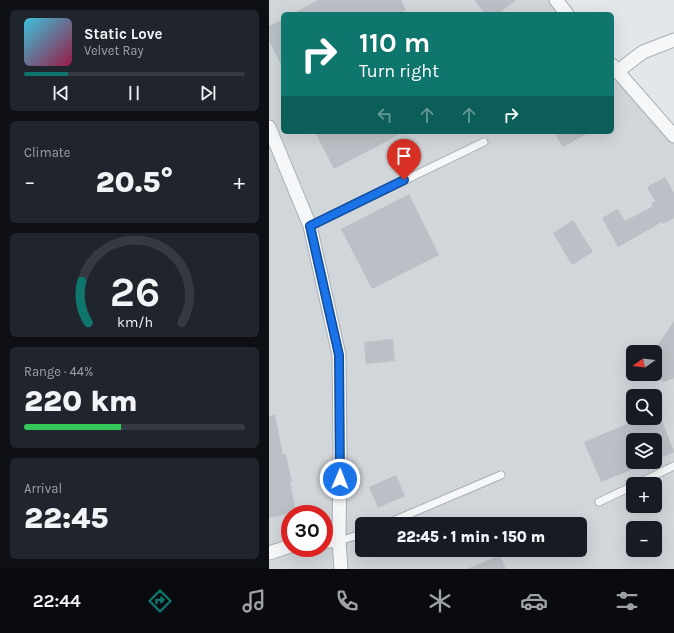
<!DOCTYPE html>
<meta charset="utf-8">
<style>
:root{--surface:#171b24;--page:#20242c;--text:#f1f3f6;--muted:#9ea1a6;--line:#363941;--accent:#0f766e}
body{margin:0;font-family:Karla,sans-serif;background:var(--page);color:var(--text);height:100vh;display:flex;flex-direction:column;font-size:15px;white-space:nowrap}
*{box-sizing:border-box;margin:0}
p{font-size:13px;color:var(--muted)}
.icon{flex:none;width:22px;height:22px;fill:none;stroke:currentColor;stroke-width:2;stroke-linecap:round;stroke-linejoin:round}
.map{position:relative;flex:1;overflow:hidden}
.side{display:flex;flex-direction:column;gap:10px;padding:10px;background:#0d0f14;width:269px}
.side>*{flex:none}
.guide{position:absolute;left:12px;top:12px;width:333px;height:122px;border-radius:6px;box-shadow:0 4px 16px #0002;background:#0f766e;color:#fff;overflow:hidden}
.needle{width:26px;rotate:256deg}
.fabs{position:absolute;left:357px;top:345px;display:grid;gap:8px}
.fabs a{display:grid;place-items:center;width:36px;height:36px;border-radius:6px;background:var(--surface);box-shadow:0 4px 16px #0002;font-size:20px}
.speed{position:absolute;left:12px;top:505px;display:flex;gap:8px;font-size:20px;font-weight:700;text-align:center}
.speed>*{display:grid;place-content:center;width:52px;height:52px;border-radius:50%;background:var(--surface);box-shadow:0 4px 16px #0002;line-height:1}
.speed .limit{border:6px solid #d22;background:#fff;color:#111}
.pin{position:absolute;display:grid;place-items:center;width:34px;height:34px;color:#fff;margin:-41px -17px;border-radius:50% 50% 50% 0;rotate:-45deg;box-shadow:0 0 4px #0007}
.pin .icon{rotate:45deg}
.me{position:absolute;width:44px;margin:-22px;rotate:1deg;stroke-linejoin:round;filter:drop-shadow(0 0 3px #0008)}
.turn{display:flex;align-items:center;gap:14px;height:84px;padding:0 12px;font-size:18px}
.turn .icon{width:52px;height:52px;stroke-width:2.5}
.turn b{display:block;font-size:28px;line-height:34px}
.lanes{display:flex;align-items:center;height:38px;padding:0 12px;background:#0003;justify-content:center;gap:20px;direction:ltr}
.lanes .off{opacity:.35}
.big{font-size:30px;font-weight:800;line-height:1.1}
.side .card{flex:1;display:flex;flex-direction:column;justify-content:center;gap:6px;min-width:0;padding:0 14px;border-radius:6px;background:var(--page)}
.side .dial{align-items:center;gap:0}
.dial svg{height:104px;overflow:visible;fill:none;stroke:var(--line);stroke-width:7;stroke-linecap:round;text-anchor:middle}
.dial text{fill:var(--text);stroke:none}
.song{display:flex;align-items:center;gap:12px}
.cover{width:48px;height:48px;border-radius:6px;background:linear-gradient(135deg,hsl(190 70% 55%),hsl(340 70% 35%))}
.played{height:4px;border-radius:2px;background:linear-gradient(90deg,var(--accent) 20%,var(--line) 20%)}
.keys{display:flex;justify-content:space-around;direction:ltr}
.heat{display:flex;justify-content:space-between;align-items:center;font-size:22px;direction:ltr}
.charge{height:6px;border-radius:3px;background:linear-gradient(90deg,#34c759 44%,var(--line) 0)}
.trip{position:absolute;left:86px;top:517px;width:232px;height:40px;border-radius:6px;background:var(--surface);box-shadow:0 4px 16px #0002;font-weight:800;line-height:40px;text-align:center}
.dock{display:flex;height:64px;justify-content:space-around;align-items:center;background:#090b0e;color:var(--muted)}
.dock .icon{width:28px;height:28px}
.dock .active{color:var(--accent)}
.dock b{font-size:18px;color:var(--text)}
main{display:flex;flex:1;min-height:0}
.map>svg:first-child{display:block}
.built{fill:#d1d6db;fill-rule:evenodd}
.building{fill:#bbc0c6}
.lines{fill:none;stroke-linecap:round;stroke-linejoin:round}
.service-casing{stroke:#a8aeb4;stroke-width:9}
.minor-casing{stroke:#a8aeb4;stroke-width:15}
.service{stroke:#f5f7f8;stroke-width:7}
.minor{stroke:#f5f7f8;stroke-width:13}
.route-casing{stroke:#114b97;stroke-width:10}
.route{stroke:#1a73e8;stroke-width:7}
</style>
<main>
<section class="side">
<div class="card">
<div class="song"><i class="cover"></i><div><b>Static Love</b><p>Velvet Ray</p></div></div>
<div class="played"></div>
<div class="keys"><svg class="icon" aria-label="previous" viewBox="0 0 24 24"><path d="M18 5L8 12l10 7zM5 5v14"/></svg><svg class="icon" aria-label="pause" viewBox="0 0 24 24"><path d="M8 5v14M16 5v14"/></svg><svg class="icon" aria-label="next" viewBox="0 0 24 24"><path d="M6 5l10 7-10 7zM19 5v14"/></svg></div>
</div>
<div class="card"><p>Climate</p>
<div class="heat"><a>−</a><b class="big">20.5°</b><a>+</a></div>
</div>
<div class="card dial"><svg viewBox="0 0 100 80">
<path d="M14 69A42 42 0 1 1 86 69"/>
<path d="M14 69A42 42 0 0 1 9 37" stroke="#0f766e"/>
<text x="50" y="56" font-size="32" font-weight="700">26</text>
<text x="50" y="72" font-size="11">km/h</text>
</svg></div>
<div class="card"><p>Range · 44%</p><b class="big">220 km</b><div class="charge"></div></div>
<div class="card"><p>Arrival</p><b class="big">22:45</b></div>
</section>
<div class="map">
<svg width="405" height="569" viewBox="0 0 405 569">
<rect width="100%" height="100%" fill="#e3e6ea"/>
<path class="built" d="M0 0H281L293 14H14V132H343V71L405 143V569H0ZM364 352H386V374H364ZM364 396H386V418H364ZM364 440H386V462H364ZM364 484H386V506H364ZM21 514H55V548H21ZM93 524H311V550H93ZM364 528H386V550H364Z"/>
<g class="building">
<path d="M49 0H132L137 10 128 14H23Z"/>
<path d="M205 0H247L229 14H216Z"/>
<path d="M14 19V69L0 41V26Z"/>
<path d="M46 132H135L65 169Z"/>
<path d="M285 132H321L294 147Z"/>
<path d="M396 177 405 193V218L394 224 393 222 349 247 333 218 349 209 356 221 384 206 382 204 386 201 378 187Z"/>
<path d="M140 194 170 255 103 289 72 229Z"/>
<path d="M304 220 324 252 303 265 284 233Z"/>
<path d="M405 321V378L395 382 383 374H386V352H384Z"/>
<path d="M124 339 126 361 97 364 95 342Z"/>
<path d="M6 415 14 454H17L23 482H21L27 512 0 518V416Z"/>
<path d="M372 418H392L405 452 386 460V440H364V462H382L332 482 315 442Z"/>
<path d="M127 475 136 496 109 508 100 487Z"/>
<path d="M231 555 237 569H198Z"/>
</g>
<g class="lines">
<defs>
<g id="service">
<path d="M41 226 215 142"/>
<path d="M368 484 405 466"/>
<path d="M330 502 364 486"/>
<path d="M117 524 232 475"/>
<path d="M70 541 93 534"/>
</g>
<g id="minor">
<path d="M287 0 298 14"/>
<path d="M343 65 405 136"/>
<path d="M349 71 374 52 405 40"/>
<path d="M0 127 41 226 70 355 71 449 70 541 72 569"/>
<path d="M55 541H70"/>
<path d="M0 553 21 546"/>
</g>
</defs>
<use href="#service" class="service-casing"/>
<use href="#minor" class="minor-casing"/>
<use href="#service" class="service"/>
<use href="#minor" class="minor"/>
</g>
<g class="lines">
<defs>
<path id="route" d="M71 479 70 355 41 226 135 180"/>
</defs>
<use href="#route" class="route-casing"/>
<use href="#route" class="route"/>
</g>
</svg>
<div class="fabs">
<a><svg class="needle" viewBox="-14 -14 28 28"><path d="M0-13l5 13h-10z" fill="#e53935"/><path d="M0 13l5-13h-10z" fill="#9ea1a6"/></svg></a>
<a><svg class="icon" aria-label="search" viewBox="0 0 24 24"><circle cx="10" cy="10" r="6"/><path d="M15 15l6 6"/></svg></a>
<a><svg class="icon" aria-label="layers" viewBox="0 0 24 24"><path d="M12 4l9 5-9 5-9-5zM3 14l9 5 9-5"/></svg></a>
<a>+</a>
<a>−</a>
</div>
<div class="speed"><div class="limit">30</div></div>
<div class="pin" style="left:135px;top:180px;background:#d93025"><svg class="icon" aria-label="arrive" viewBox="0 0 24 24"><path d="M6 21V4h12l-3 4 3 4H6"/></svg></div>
<svg class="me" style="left:71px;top:479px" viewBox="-20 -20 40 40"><circle r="17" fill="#1a73e8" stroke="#fff" stroke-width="3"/><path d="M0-11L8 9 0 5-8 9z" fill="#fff"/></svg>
<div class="trip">22:45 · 1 min · 150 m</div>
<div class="guide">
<div class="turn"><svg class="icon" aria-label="right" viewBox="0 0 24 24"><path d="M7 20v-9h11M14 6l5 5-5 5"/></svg><div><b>110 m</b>Turn right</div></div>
<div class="lanes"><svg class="icon off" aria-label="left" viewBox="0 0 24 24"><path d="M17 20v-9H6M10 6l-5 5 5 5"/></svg><svg class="icon off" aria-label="ahead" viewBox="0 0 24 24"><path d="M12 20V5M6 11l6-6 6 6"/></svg><svg class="icon off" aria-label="ahead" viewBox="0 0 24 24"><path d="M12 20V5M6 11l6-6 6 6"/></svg><svg class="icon" aria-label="right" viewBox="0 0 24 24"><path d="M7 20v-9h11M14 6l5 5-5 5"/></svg></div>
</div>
</div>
</main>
<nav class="dock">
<b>22:44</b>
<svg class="icon active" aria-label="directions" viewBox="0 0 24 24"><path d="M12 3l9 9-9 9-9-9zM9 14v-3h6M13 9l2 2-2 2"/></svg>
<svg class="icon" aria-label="music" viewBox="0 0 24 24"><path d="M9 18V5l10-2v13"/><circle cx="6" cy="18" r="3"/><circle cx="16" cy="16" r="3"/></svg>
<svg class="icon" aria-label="phone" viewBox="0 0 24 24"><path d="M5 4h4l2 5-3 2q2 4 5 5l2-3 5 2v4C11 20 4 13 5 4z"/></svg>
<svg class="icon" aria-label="climate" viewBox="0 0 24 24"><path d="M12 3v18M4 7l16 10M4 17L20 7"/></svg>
<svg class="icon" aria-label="car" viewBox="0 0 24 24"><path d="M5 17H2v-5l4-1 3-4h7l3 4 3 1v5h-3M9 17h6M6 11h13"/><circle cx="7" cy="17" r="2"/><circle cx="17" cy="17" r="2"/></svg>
<svg class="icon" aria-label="filters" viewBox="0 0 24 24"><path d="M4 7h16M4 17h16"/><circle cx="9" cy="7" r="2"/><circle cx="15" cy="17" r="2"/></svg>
</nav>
